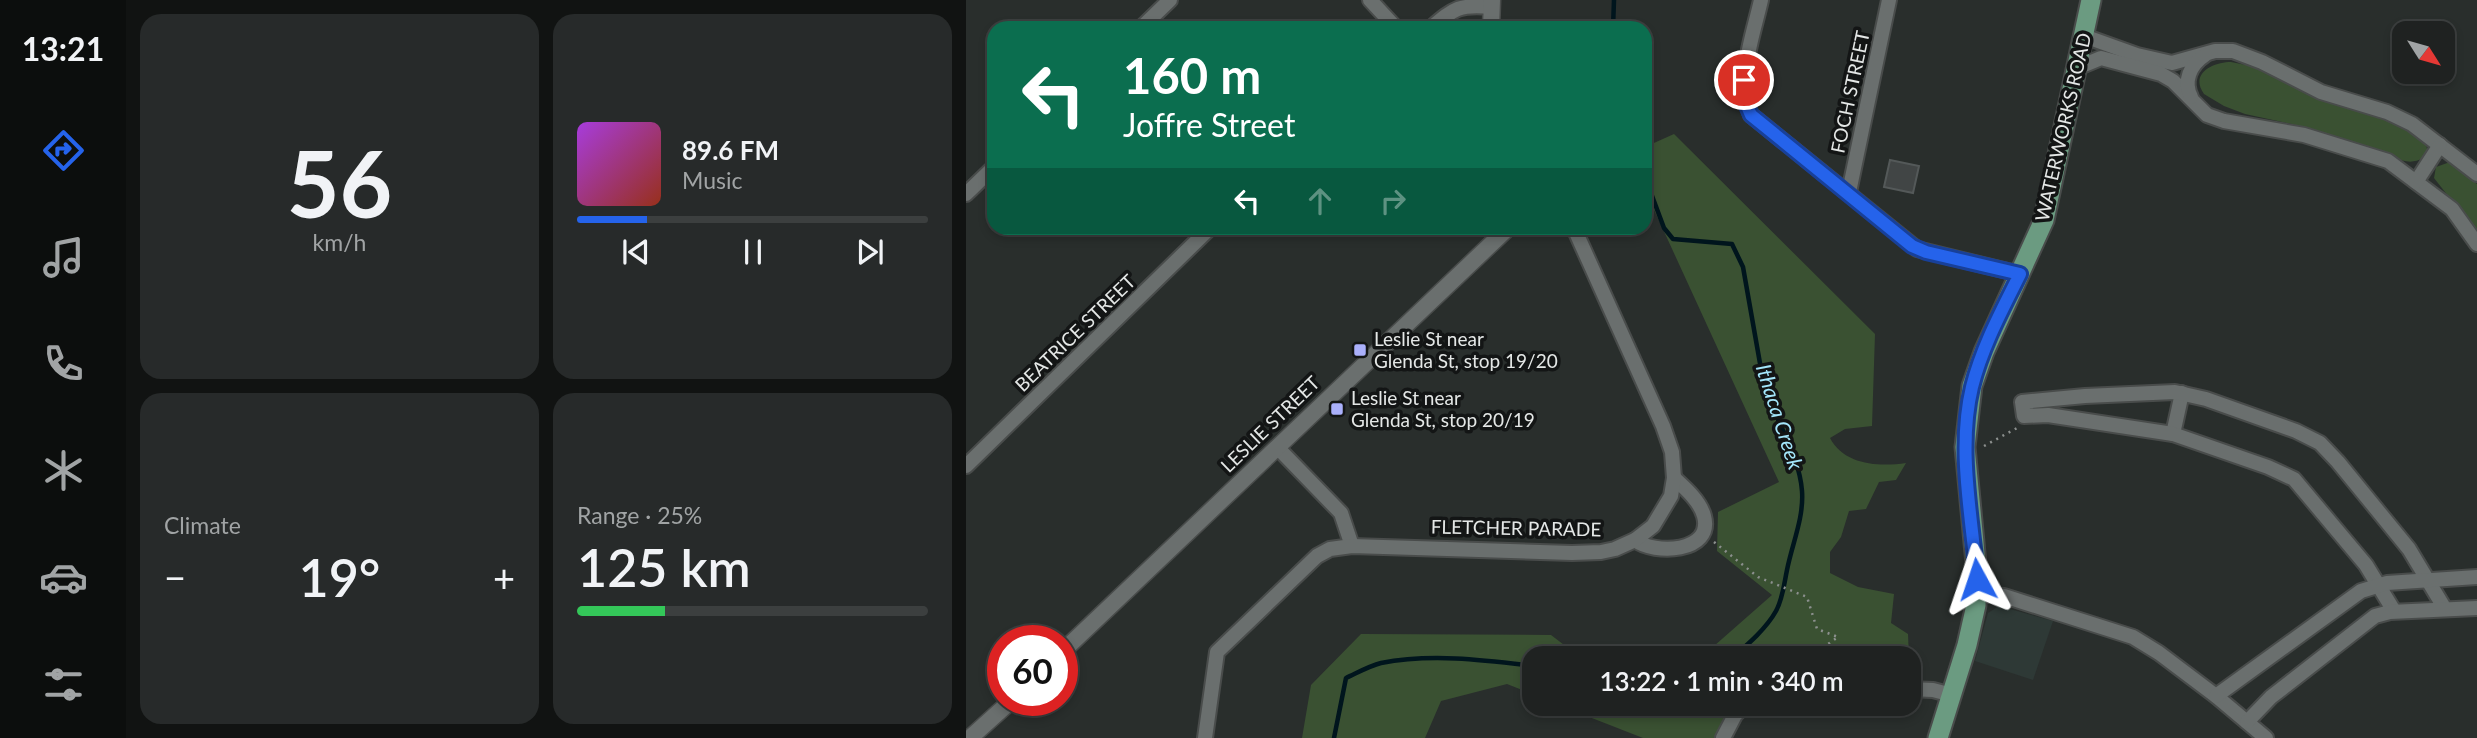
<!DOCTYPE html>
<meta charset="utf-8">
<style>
:root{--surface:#1f2221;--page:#272a2a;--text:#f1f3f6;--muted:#a1a4a5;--line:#3c3f3f;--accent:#2563eb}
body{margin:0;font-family:Lato,sans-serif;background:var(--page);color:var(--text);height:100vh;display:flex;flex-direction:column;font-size:26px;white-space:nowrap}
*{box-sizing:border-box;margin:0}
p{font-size:23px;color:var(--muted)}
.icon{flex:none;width:38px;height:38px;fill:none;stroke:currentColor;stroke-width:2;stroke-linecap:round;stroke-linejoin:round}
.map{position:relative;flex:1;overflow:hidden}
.details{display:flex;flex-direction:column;gap:14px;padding:14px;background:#111312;width:840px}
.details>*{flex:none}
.banner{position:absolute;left:21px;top:21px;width:665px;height:214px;border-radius:21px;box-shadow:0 4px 10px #0003,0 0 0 2px var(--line);background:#0b6e4f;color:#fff;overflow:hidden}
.needle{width:46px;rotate:127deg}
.controls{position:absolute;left:1426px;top:21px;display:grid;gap:14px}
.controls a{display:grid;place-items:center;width:63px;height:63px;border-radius:14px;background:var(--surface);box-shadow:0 4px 10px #0003,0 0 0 2px var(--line);font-size:35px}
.speed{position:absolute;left:21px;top:625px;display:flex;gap:14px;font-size:35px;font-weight:700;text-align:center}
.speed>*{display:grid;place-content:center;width:91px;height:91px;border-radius:50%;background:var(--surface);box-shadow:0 4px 10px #0003,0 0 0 2px var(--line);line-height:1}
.speed .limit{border:10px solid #d22;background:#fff;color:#111}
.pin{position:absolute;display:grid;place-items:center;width:60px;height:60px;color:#fff;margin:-30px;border:4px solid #fff;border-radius:50%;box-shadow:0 2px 7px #0007}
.me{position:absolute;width:77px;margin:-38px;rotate:355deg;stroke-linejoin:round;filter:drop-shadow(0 0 5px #0008)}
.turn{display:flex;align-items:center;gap:24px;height:147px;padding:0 21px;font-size:32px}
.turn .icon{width:91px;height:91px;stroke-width:2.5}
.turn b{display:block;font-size:49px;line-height:60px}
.lanes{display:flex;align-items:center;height:66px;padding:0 21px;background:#0003;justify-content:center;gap:35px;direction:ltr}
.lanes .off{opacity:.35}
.big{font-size:52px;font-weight:600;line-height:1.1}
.details .widget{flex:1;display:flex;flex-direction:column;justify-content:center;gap:10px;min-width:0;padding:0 24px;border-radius:21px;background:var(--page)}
.details .dial{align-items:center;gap:0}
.dial b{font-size:91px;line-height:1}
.song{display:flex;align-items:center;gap:21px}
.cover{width:84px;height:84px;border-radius:10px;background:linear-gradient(135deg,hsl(280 70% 55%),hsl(10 70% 35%))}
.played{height:7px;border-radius:4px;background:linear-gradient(90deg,var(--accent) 20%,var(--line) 20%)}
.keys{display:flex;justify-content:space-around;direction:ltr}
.heat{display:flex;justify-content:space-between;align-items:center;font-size:38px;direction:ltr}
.charge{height:10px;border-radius:5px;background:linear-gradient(90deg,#34c759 25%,var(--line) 0)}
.details .tiles{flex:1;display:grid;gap:14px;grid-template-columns:repeat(2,1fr)}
.trip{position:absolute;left:556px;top:646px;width:399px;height:70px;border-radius:21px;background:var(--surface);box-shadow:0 4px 10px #0003,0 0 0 2px var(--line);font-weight:600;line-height:70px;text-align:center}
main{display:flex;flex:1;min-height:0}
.tab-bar{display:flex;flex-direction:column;width:126px;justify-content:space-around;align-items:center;background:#0c0e0d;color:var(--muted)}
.tab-bar .icon{width:49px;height:49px}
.tab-bar .current{color:var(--accent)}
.tab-bar b{font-size:32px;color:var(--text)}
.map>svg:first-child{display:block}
.built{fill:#2e3936}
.green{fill:#3a5132}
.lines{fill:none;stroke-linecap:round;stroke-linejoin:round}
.stream{stroke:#00151d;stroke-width:4.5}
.building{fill:#414545;stroke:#545959;stroke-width:2}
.minor-casing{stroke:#494c4b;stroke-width:18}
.tertiary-casing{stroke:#494c4b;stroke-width:19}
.primary-casing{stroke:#494c4b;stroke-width:23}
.path{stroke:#8c908e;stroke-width:2.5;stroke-dasharray:2 5;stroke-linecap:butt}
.minor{stroke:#6a6f6e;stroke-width:14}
.tertiary{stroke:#6a6f6e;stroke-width:16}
.primary{stroke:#6b9b81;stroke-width:19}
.route-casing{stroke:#184099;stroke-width:18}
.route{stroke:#2563eb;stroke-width:12}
.poi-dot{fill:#aab0fb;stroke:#131515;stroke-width:2.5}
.labels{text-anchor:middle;stroke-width:7;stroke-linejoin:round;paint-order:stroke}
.street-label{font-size:19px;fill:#e4e7e6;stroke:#131515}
.poi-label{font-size:19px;fill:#e4e7e6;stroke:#131515;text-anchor:start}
.water-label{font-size:21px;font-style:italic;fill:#a4e7fc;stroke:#131515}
</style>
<main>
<nav class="tab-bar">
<b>13:21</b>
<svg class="icon current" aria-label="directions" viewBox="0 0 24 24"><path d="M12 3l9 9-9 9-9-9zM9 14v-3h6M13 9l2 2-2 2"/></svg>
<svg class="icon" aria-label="music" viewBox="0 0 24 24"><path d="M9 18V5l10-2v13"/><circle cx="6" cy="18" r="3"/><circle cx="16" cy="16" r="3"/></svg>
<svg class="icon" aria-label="phone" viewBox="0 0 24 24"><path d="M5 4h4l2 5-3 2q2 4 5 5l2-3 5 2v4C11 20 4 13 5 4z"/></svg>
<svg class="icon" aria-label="climate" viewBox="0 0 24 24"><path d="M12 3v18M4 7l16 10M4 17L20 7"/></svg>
<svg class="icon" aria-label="car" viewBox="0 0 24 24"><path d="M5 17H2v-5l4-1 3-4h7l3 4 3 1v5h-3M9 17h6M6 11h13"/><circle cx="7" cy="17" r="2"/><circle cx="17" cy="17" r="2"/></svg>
<svg class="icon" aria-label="filters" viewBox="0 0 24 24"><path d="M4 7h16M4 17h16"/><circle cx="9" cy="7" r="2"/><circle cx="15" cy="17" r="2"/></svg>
</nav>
<section class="details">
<div class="tiles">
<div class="widget dial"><b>56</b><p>km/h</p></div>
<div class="widget">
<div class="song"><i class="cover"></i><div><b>89.6 FM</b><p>Music</p></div></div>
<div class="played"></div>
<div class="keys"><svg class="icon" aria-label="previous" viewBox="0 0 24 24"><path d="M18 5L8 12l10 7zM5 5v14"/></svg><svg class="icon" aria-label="pause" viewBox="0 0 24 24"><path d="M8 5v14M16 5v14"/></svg><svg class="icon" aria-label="next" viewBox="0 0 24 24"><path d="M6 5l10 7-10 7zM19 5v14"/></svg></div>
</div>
<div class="widget"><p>Climate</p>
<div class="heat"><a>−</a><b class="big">19°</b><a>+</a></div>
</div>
<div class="widget"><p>Range · 25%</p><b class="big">125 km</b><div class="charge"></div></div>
</div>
</section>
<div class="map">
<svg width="1511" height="738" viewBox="0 0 1511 738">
<rect width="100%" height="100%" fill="#292e2c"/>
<path class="built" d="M1033 606 1087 621 1067 680 1009 661 1022 613Z"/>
<g class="green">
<path d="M1265 62 1285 66C1318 78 1440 118 1458 142 1470 158 1445 168 1429 157L1326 124 1279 114 1258 106 1238 94C1223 73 1248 62 1265 62Z"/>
<path d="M708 134 909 334 906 426 879 429 864 438C878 465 913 467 940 463L930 480 913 482 900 509 883 511 875 537 864 552V573L892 587 928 594 925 623 942 634 943 658H886L839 644 816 658H694L748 646 806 595 751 551 752 512 813 482 679 190V147Z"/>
<path d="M1484 162 1511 184V233L1468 178 1470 167Z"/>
<path d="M395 634 585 635 610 654 640 658H569V695L541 684 475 701 459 738H336L345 685Z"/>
<path d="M590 704H767L748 738H677Z"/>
</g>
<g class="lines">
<g class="stream">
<path d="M647 28 648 0"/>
<path d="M679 177 698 228 707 239 766 244 777 267 795 369 800 372 812 401 808 410C819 436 834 463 836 491 838 518 826 544 821 570 818 584 817 598 810 611 800 629 781 645 766 658"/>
<path d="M368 738 380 678C391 673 403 666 415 663 465 653 519 660 569 666"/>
</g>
</g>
<path class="building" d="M924 160 953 166 947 193 918 187Z"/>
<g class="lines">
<defs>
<g id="minor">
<path d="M404 0 430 28"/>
<path d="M795 0C787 36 770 79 785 115L951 249 1054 274"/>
<path d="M175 28 204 0"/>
<path d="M465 28C488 8 494 4 525 7"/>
<path d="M1118 36 1171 55 1206 63 1249 51H1267L1296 62 1355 92 1421 112 1446 124 1511 174"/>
<path d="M1111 68 1135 58 1195 74 1207 81 1241 115 1258 121 1338 135 1422 161 1486 209 1511 244"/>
<path d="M1225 97C1217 81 1224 65 1239 55"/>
<path d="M1450 182 1474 145"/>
<path d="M883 192 923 0"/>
<path d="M0 194 28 167"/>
<path d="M1207 434 1216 393"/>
<path d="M311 447 375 513 386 546"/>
<path d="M0 466 244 228"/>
<path d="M669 540C688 555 748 553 738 516 734 501 719 488 708 478"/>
<path d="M1011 594 1038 596 1167 637 1193 653 1250 696 1300 738"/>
<path d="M1428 611 1400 565 1328 479 1302 467 1207 434 1082 415 1058 416 1056 402 1119 396 1209 392 1240 399 1330 431 1354 443 1372 462 1443 549 1479 609"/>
<path d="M835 658H847"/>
<path d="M943 689 967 690 986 695"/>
<path d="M1250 696 1395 591 1421 583 1511 577"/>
<path d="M1281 722 1305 697 1409 616 1424 612 1511 608"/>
<path d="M239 738 251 652 351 556 364 549 386 546 606 553 635 552 649 549 669 540 687 526 705 496 708 478 706 452 697 426 608 228"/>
<path d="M757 738 769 715 780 704"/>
</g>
<g id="tertiary">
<path d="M525 28 526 0"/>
<path d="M96 652 542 228"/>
<path d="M4 738 46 700"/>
</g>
<path id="primary" d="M972 738 1001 645 1010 605V564L999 447 1006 386 1018 352 1078 220 1125 0"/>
</defs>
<use href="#minor" class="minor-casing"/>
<use href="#tertiary" class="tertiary-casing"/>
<use href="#primary" class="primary-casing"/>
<g class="path">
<path d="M1018 446 1051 428"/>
<path d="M748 542 792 577 841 597 851 629 872 637 855 649"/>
</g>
<use href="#minor" class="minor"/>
<use href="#tertiary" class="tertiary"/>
<use href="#primary" class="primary"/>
</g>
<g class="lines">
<defs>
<path id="route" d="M778 80V99L785 115 946 246 960 252 1054 274C1036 310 1016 347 1006 387 991 450 1006 516 1011 579"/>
</defs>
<use href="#route" class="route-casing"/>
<use href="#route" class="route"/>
</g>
<g class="poi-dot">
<rect x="387" y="343" width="14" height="14" rx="3.5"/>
<rect x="364" y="402" width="14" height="14" rx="3.5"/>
</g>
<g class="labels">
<g class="street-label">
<text transform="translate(884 92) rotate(-78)" y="7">FOCH STREET</text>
<text transform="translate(1097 127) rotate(-77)" y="7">WATERWORKS ROAD</text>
<text transform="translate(109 333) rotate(-44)" y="7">BEATRICE STREET</text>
<text transform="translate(304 424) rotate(-44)" y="7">LESLIE STREET</text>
<text transform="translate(550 528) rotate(1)" y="7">FLETCHER PARADE</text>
</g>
<g class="poi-label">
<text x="408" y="346">Leslie St near<tspan x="408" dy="22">Glenda St, stop 19/20</tspan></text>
<text x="385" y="405">Leslie St near<tspan x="385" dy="22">Glenda St, stop 20/19</tspan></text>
</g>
<g class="water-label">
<text transform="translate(813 417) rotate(72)" y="7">Ithaca Creek</text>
</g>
</g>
</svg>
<div class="controls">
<a><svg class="needle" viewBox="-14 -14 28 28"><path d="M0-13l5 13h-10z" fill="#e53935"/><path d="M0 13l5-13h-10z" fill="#a1a4a5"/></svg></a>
</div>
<div class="speed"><div class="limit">60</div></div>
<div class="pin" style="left:778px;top:80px;background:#d93025"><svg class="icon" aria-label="arrive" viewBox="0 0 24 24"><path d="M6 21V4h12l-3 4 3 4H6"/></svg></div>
<svg class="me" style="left:1011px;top:579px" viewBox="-20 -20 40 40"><path d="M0-17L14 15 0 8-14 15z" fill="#2563eb" stroke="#fff" stroke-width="4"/></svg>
<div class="trip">13:22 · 1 min · 340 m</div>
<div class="banner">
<div class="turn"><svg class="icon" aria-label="left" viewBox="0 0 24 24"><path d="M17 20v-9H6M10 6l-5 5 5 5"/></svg><div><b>160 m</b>Joffre Street</div></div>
<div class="lanes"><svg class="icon" aria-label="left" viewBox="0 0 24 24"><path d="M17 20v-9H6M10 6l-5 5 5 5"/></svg><svg class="icon off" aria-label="ahead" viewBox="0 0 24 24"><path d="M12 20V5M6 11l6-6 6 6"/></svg><svg class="icon off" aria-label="right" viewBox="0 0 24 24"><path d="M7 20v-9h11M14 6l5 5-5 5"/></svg></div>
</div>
</div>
</main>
